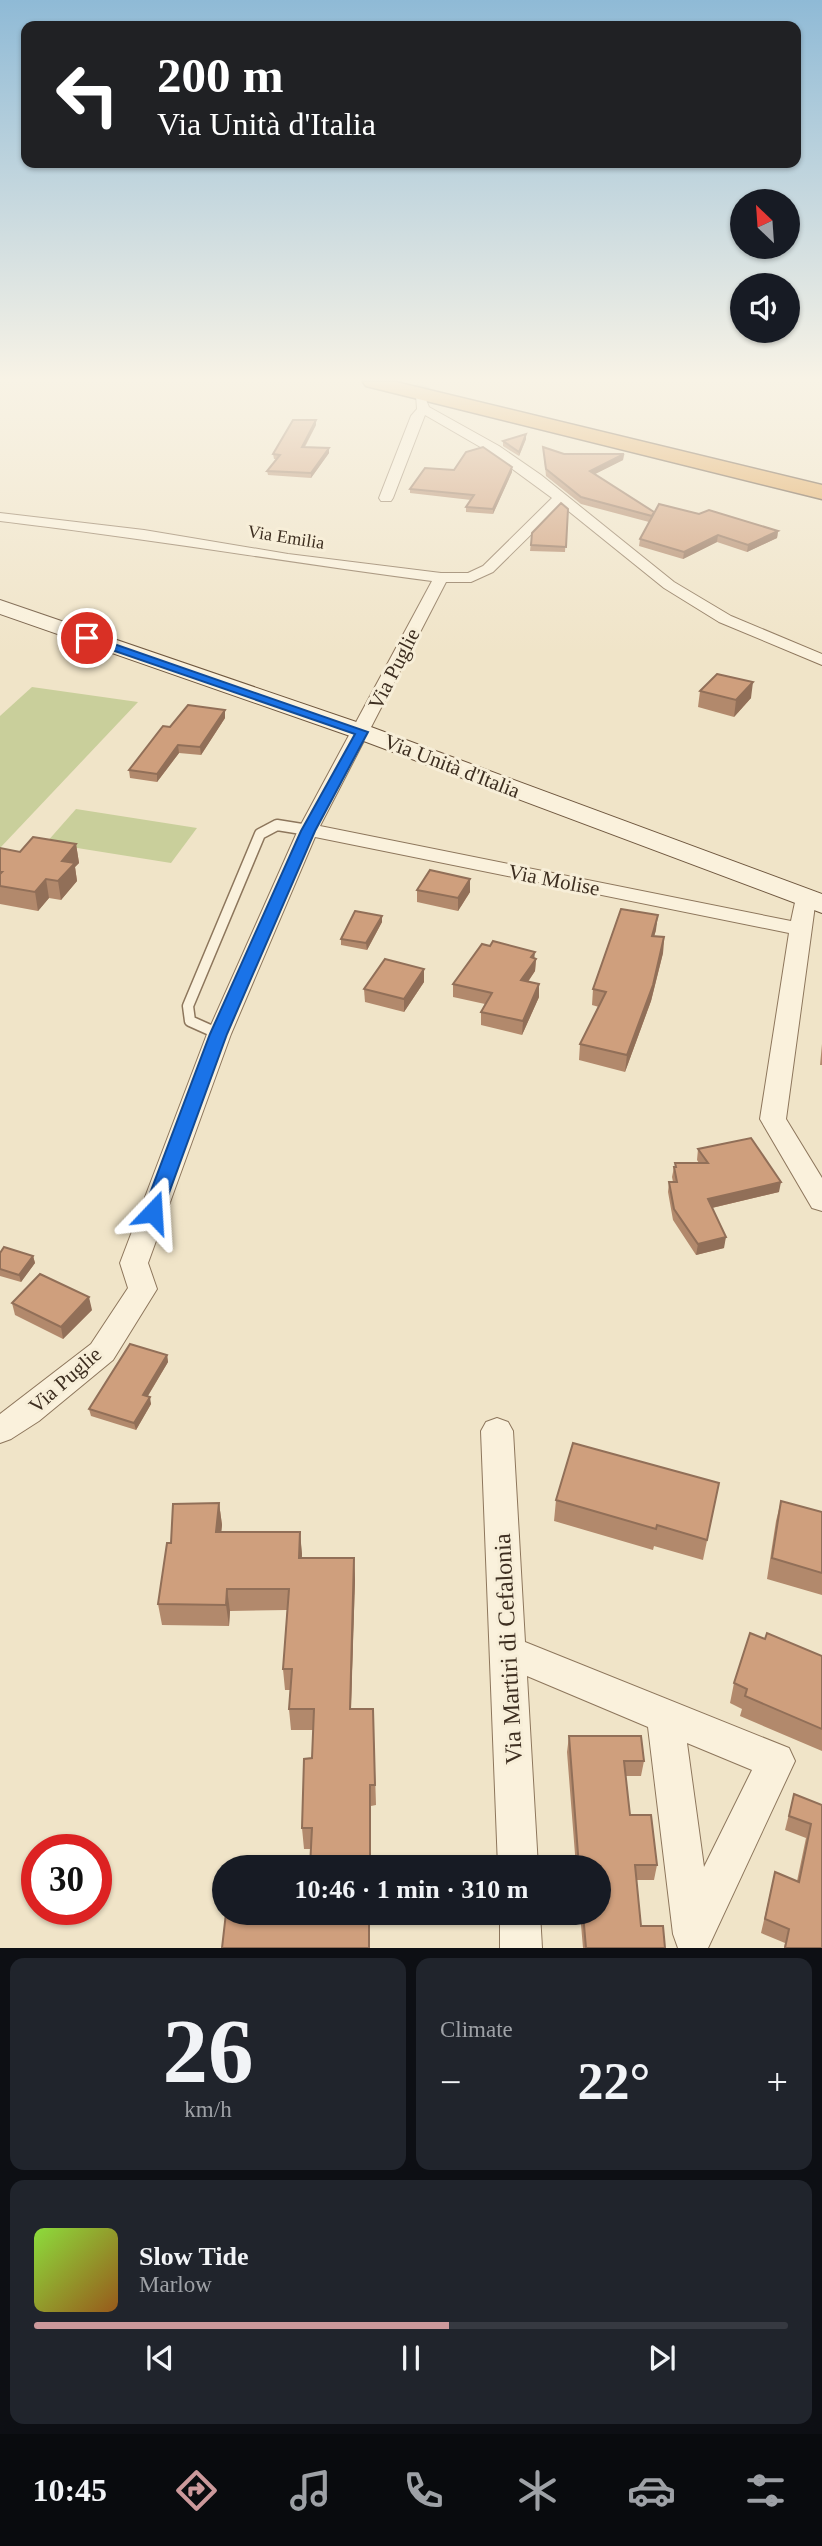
<!DOCTYPE html>
<meta charset="utf-8">
<style>
:root{--surface:#171b24;--page:#20242c;--text:#f1f3f6;--muted:#9ea1a6;--line:#363941;--accent:#cc999b}
body{margin:0;font-family:"Times New Roman",serif;background:var(--page);color:var(--text);height:100vh;display:flex;flex-direction:column;font-size:26px;white-space:nowrap}
*{box-sizing:border-box;margin:0}
p{font-size:23px;color:var(--muted)}
.icon{flex:none;width:38px;height:38px;fill:none;stroke:currentColor;stroke-width:2;stroke-linecap:round;stroke-linejoin:round}
.map{position:relative;height:1948px;overflow:hidden}
.drawer{display:flex;flex-direction:column;gap:10px;padding:10px;background:#0d0f14;flex:1}
.drawer>*{flex:none}
.banner{position:absolute;left:21px;top:21px;width:780px;height:147px;border-radius:14px;box-shadow:0 2px 5px #0004;background:#202124;color:#fff;overflow:hidden}
.needle{width:46px;rotate:335deg}
.buttons{position:absolute;left:730px;top:189px;display:grid;gap:14px}
.buttons a{display:grid;place-items:center;width:70px;height:70px;border-radius:50%;background:var(--surface);box-shadow:0 2px 5px #0004;font-size:35px}
.speed{position:absolute;left:21px;top:1834px;display:flex;gap:14px;font-size:35px;font-weight:700;text-align:center}
.speed>*{display:grid;place-content:center;width:91px;height:91px;border-radius:50%;background:var(--surface);box-shadow:0 2px 5px #0004;line-height:1}
.speed .limit{border:10px solid #d22;background:#fff;color:#111}
.pin{position:absolute;display:grid;place-items:center;width:60px;height:60px;color:#fff;margin:-30px;border:4px solid #fff;border-radius:50%;box-shadow:0 2px 7px #0007}
.me{position:absolute;width:77px;margin:-38px;rotate:20deg;stroke-linejoin:round;filter:drop-shadow(0 0 5px #0008)}
.turn{display:flex;align-items:center;gap:24px;height:147px;padding:0 21px;font-size:32px}
.turn .icon{width:91px;height:91px;stroke-width:2.5}
.turn b{display:block;font-size:49px;line-height:60px}
.big{font-size:52px;font-weight:700;line-height:1.1}
.drawer .tile{flex:1;display:flex;flex-direction:column;justify-content:center;gap:10px;min-width:0;padding:0 24px;border-radius:14px;background:var(--page)}
.drawer .dial{align-items:center;gap:0}
.dial b{font-size:91px;line-height:1}
.song{display:flex;align-items:center;gap:21px}
.cover{width:84px;height:84px;border-radius:10px;background:linear-gradient(135deg,hsl(90 70% 55%),hsl(30 70% 35%))}
.played{height:7px;border-radius:4px;background:linear-gradient(90deg,var(--accent) 55%,var(--line) 55%)}
.keys{display:flex;justify-content:space-around;direction:ltr}
.heat{display:flex;justify-content:space-between;align-items:center;font-size:38px;direction:ltr}
.drawer .tiles{flex:1;display:grid;gap:10px;grid-template-columns:1fr 1fr}
.tile:last-child{grid-column:span 2}
.trip{position:absolute;left:212px;top:1855px;width:399px;height:70px;border-radius:35px;background:var(--surface);box-shadow:0 2px 5px #0004;font-weight:700;line-height:70px;text-align:center}
.tab-bar{display:flex;height:112px;justify-content:space-around;align-items:center;background:#090b0e;color:var(--muted)}
.tab-bar .icon{width:49px;height:49px}
.tab-bar .active{color:var(--accent)}
.tab-bar b{font-size:32px;color:var(--text)}
.map>svg:first-child{display:block}
.green{fill:#c9cf9b}
.lines{fill:none;stroke-linecap:round;stroke-linejoin:round}
.minor-tunnel{stroke:#ccc0a6;stroke-width:13;stroke-dasharray:13 7;stroke-linecap:butt}
.service-casing{stroke:#8d765c;stroke-width:13}
.minor-casing{stroke:#8d765c;stroke-width:2}
.secondary-casing{stroke:#6f573f;stroke-width:2}
.motorway-casing{stroke:#5b4430;stroke-width:3}
.service{stroke:#faf1dc;stroke-width:10}
.minor{fill:#faf1dc;fill-rule:evenodd}
.secondary{fill:#faf1dc;fill-rule:evenodd}
.motorway{fill:#e0a458;fill-rule:evenodd}
.wall{fill:#b2896c}
.shaded-wall{fill:#916f58}
.building{fill:#cf9f7d;stroke:#916f58;stroke-width:2}
.route{fill:#1a73e8;stroke:#114b97;stroke-width:2}
.labels{text-anchor:middle;stroke-width:6;stroke-linejoin:round;paint-order:stroke}
.far-street-label{font-size:18px;fill:#3d2e20;stroke:#f7eed8}
.street-label{font-size:21px;fill:#3d2e20;stroke:#f7eed8}
.near-street-label{font-size:24px;fill:#3d2e20;stroke:#f7eed8}
</style>
<div class="map">
<svg width="822" height="1948" viewBox="0 0 822 1948">
<rect width="100%" height="100%" fill="#f0e4c8"/>
<g class="green">
<path d="M32 687 138 702 0 848V716Z"/>
<path d="M76 809 197 828 171 863 46 843Z"/>
</g>
<g class="lines">
<path class="minor-tunnel" d="M420 398 424 382"/>
<defs>
<path id="service" d="M219 1034 190 1021 188 1006 260 834 277 825 308 830"/>
<g id="minor">
<path d="M416 395H424L429 407 499 446 541 475 674 582 731 616 822 654V665L719 622 664 588 561 505 493 572 471 582H446L320 826 791 921 797 893H813L816 898 786 1119 822 1178V1211L812 1208 760 1119 789 933 315 837 231 1034 148 1263 157 1289 113 1360 39 1421 11 1439 0 1443V1414L91 1344 128 1288 120 1263 207 1034 298 830 432 581C287 562 144 538 0 521V513L144 530 288 554 441 573H468L483 566 552 498 489 452 425 415 393 498 391 501H381L379 498 411 416 417 409Z"/>
<path d="M497 1418 508 1422 513 1431 525 1642 789 1748 795 1761 708 1948H678L673 1934 648 1727 527 1676 538 1867H498L481 1431 486 1422ZM687 1743 752 1770 704 1867Z"/>
<path d="M500 1913H540L542 1948H500Z"/>
</g>
<path id="secondary" d="M0 600 371 727 822 894V913L353 737 0 614Z"/>
<path id="motorway" d="M363 382H396L822 485V499L366 386Z"/>
</defs>
<use href="#service" class="service-casing"/>
<use href="#minor" class="minor-casing"/>
<use href="#secondary" class="secondary-casing"/>
<use href="#motorway" class="motorway-casing"/>
<use href="#service" class="service"/>
<use href="#minor" class="minor"/>
<use href="#secondary" class="secondary"/>
<use href="#motorway" class="motorway"/>
</g>
<g class="wall">
<path d="M316 425 305 447 329 448V453L311 478 268 475 267 471 277 459H274L273 454Z"/>
<path d="M526 439 519 456 503 446V441Z"/>
<path d="M543 447 564 454H624L623 460 595 474 653 514H699L778 531 777 538 747 552 717 542 683 559 639 546 640 539 649 522 581 504 546 476Z"/>
<path d="M454 470 512 472 493 514 466 512V507L471 500 410 493V489Z"/>
<path d="M568 509 565 552 530 551 532 533Z"/>
<path d="M700 691 751 698 734 717 698 707Z"/>
<path d="M225 718 201 755 179 753 157 782 130 778 129 770 170 727Z"/>
<path d="M76 844 79 863 75 867 77 881 61 900 49 898 38 911 0 904V848L20 852Z"/>
<path d="M470 879V892L458 911 417 902V890Z"/>
<path d="M382 916V922L367 950 341 945V939Z"/>
<path d="M656 930 654 936 664 937 663 953 651 1001 625 1072 579 1060 580 1044 599 1007 592 1005 593 989Z"/>
<path d="M534 958 536 959 535 971 528 982 539 997 522 1035 481 1025V1012L485 1004 453 997V984Z"/>
<path d="M424 969V982L404 1012 365 1002 364 989Z"/>
<path d="M822 1044V1065H820Z"/>
<path d="M698 1149 779 1192 712 1208 724 1248 696 1255 673 1220 668 1192 669 1182H673L672 1177 674 1167H675V1163H699L697 1160Z"/>
<path d="M0 1253 33 1256 35 1263 21 1282 0 1276Z"/>
<path d="M12 1303 92 1310 63 1339 15 1315Z"/>
<path d="M167 1355 168 1362 148 1396 151 1404 136 1430 91 1416 89 1409Z"/>
<path d="M719 1483 703 1560 654 1546 653 1550 554 1521 556 1500Z"/>
<path d="M781 1501 822 1512V1595L767 1579 776 1521Z"/>
<path d="M219 1503 222 1525 221 1532H300L302 1558H354L355 1580 351 1709H373L376 1805 371 1806 311 1849H304L302 1828 312 1758 313 1730H291L289 1709 290 1690H285L283 1669 287 1610 230 1611 229 1626 162 1625 158 1604 171 1543Z"/>
<path d="M765 1639 822 1656V1751L740 1716 742 1709 730 1703 734 1683Z"/>
<path d="M569 1736 644 1761 641 1776H625L630 1815 657 1865 654 1880H636L641 1926 665 1948H583L580 1913H598V1867H576L567 1752Z"/>
<path d="M794 1794 822 1805V1948H784L785 1943 761 1933 775 1872 797 1881 806 1838 785 1830Z"/>
</g>
<g class="shaded-wall">
<path d="M316 420V425L302 451V447Z"/>
<path d="M526 434V439L519 456V452Z"/>
<path d="M329 448V453L311 478V473Z"/>
<path d="M624 454 623 460 589 477 590 471Z"/>
<path d="M512 467V472L493 514V509Z"/>
<path d="M778 531 777 538 747 552 748 545Z"/>
<path d="M718 535 717 542 683 559 684 552Z"/>
<path d="M753 682 751 698 734 717 736 700Z"/>
<path d="M225 710V718L201 755 200 747Z"/>
<path d="M178 745 179 753 157 782V774Z"/>
<path d="M76 844 79 863 75 867 77 881 61 900 58 881 62 861Z"/>
<path d="M46 879 49 898 38 911 35 892Z"/>
<path d="M470 879V892L458 911V898Z"/>
<path d="M658 915 656 930 650 951 652 936Z"/>
<path d="M382 916V922L367 950 366 943Z"/>
<path d="M664 937 663 953 651 1001 625 1072 627 1055Z"/>
<path d="M535 952 534 961 536 959 535 971 520 993 521 980 531 957Z"/>
<path d="M424 969V982L404 1012V999Z"/>
<path d="M539 984V997L522 1035 523 1021Z"/>
<path d="M781 1182 779 1192 707 1209 708 1199Z"/>
<path d="M726 1237 724 1248 696 1255 698 1244Z"/>
<path d="M33 1256 35 1263 21 1282 19 1275Z"/>
<path d="M89 1297 92 1310 63 1339 61 1327Z"/>
<path d="M167 1355 168 1362 144 1402 143 1395Z"/>
<path d="M150 1397 151 1404 136 1430 134 1423Z"/>
<path d="M219 1503 222 1525 219 1554 216 1532Z"/>
<path d="M300 1532 302 1554 301 1580 299 1558Z"/>
<path d="M354 1558 355 1580 350 1730V1709Z"/>
<path d="M227 1589 230 1611 229 1626 226 1605Z"/>
<path d="M370 1785 371 1867H370Z"/>
</g>
<g class="building">
<path d="M293 420H316L302 447 329 448 311 473 267 471 280 455 273 454Z"/>
<path d="M526 434 519 452 503 441Z"/>
<path d="M483 447 512 467 493 509 466 507 474 495 410 489 425 468 454 470 466 452Z"/>
<path d="M543 447 564 454H624L590 471 654 512 652 516 581 497 546 469Z"/>
<path d="M561 503 568 509 566 547 531 545 532 533Z"/>
<path d="M659 504 699 514 709 510 778 531 748 545 718 535 684 552 640 539Z"/>
<path d="M717 674 753 682 736 700 700 691Z"/>
<path d="M188 705 225 710 200 747 178 745 157 774 129 770 163 726 170 727Z"/>
<path d="M33 837 76 844 62 861 75 863 58 881 46 879 35 892 0 886V874L2 872H0V848L20 852Z"/>
<path d="M430 870 470 879 458 898 417 890Z"/>
<path d="M621 909 658 915 652 936 664 937 653 985 627 1055 580 1044 606 992 593 989Z"/>
<path d="M355 911 382 916 366 943 341 939Z"/>
<path d="M493 941 535 952 531 957 536 959 521 980 539 984 523 1021 481 1012 492 993 453 984 482 944 490 946Z"/>
<path d="M385 959 424 969 404 999 364 989Z"/>
<path d="M751 1138 781 1182 708 1199 726 1237 698 1244 674 1209 669 1182H677L674 1167H676L675 1163H708L698 1149Z"/>
<path d="M4 1247 33 1256 19 1275 0 1269V1253Z"/>
<path d="M40 1274 89 1297 61 1327 12 1303Z"/>
<path d="M130 1344 167 1355 143 1395 150 1397 134 1423 89 1409Z"/>
<path d="M573 1443 719 1483 707 1540 657 1525 656 1529 556 1500Z"/>
<path d="M781 1501 822 1512V1573L772 1558Z"/>
<path d="M219 1503 216 1532H300L299 1558H354L350 1709H373L375 1785H370V1867H310L312 1828H302L304 1759 312 1758 314 1709H289L292 1669H283L289 1589H227L226 1605 158 1604 167 1543H171L173 1504Z"/>
<path d="M750 1633 765 1639 767 1633 822 1656V1729L745 1696 747 1689 734 1683Z"/>
<path d="M569 1736H641L644 1761H624L630 1815H651L657 1865H635L641 1926H663L665 1948H586L583 1913H598V1867H579Z"/>
<path d="M794 1794 822 1805V1948H785L789 1929 765 1919 775 1872 799 1882 811 1824 789 1816Z"/>
<path d="M226 1913H369V1948H222Z"/>
</g>
<linearGradient id="sky" x2="0" y2="1"><stop stop-color="#8fbad6"/><stop offset="0.58" stop-color="#f8f3e6"/><stop offset="1" stop-color="#f8f3e6" stop-opacity="0"/></linearGradient>
<rect width="822" height="654" fill="url(#sky)"/>
<path class="route" d="M83 636H91L368 732 315 831 227 1034 162 1212 159 1217H146L143 1212 210 1034 301 831 355 734 83 640Z"/>
<g class="labels">
<g class="far-street-label">
<text transform="translate(286 537) rotate(9)" y="6">Via Emilia</text>
</g>
<g class="street-label">
<text transform="translate(394 669) rotate(-63)" y="7">Via Puglie</text>
<text transform="translate(452 766) rotate(21)" y="7">Via Unità d'Italia</text>
<text transform="translate(554 880) rotate(11)" y="7">Via Molise</text>
<text transform="translate(65 1380) rotate(-41)" y="7">Via Puglie</text>
</g>
<g class="near-street-label">
<text transform="translate(508 1649) rotate(-93)" y="8">Via Martiri di Cefalonia</text>
</g>
</g>
</svg>
<div class="buttons">
<a><svg class="needle" viewBox="-14 -14 28 28"><path d="M0-13l5 13h-10z" fill="#e53935"/><path d="M0 13l5-13h-10z" fill="#9ea1a6"/></svg></a>
<a><svg class="icon" aria-label="sound" viewBox="0 0 24 24"><path d="M4 9h4l5-4v14l-5-4H4zM17 9q2 3 0 6"/></svg></a>
</div>
<div class="speed"><div class="limit">30</div></div>
<div class="pin" style="left:87px;top:638px;background:#d93025"><svg class="icon" aria-label="arrive" viewBox="0 0 24 24"><path d="M6 21V4h12l-3 4 3 4H6"/></svg></div>
<svg class="me" style="left:153px;top:1212px" viewBox="-20 -20 40 40"><path d="M0-17L14 15 0 8-14 15z" fill="#1a73e8" stroke="#fff" stroke-width="4"/></svg>
<div class="trip">10:46 · 1 min · 310 m</div>
<div class="banner">
<div class="turn"><svg class="icon" aria-label="left" viewBox="0 0 24 24"><path d="M17 20v-9H6M10 6l-5 5 5 5"/></svg><div><b>200 m</b>Via Unità d'Italia</div></div>
</div>
</div>
<section class="drawer">
<div class="tiles">
<div class="tile dial"><b>26</b><p>km/h</p></div>
<div class="tile"><p>Climate</p>
<div class="heat"><a>−</a><b class="big">22°</b><a>+</a></div>
</div>
<div class="tile">
<div class="song"><i class="cover"></i><div><b>Slow Tide</b><p>Marlow</p></div></div>
<div class="played"></div>
<div class="keys"><svg class="icon" aria-label="previous" viewBox="0 0 24 24"><path d="M18 5L8 12l10 7zM5 5v14"/></svg><svg class="icon" aria-label="pause" viewBox="0 0 24 24"><path d="M8 5v14M16 5v14"/></svg><svg class="icon" aria-label="next" viewBox="0 0 24 24"><path d="M6 5l10 7-10 7zM19 5v14"/></svg></div>
</div>
</div>
</section>
<nav class="tab-bar">
<b>10:45</b>
<svg class="icon active" aria-label="directions" viewBox="0 0 24 24"><path d="M12 3l9 9-9 9-9-9zM9 14v-3h6M13 9l2 2-2 2"/></svg>
<svg class="icon" aria-label="music" viewBox="0 0 24 24"><path d="M9 18V5l10-2v13"/><circle cx="6" cy="18" r="3"/><circle cx="16" cy="16" r="3"/></svg>
<svg class="icon" aria-label="phone" viewBox="0 0 24 24"><path d="M5 4h4l2 5-3 2q2 4 5 5l2-3 5 2v4C11 20 4 13 5 4z"/></svg>
<svg class="icon" aria-label="climate" viewBox="0 0 24 24"><path d="M12 3v18M4 7l16 10M4 17L20 7"/></svg>
<svg class="icon" aria-label="car" viewBox="0 0 24 24"><path d="M5 17H2v-5l4-1 3-4h7l3 4 3 1v5h-3M9 17h6M6 11h13"/><circle cx="7" cy="17" r="2"/><circle cx="17" cy="17" r="2"/></svg>
<svg class="icon" aria-label="filters" viewBox="0 0 24 24"><path d="M4 7h16M4 17h16"/><circle cx="9" cy="7" r="2"/><circle cx="15" cy="17" r="2"/></svg>
</nav>
